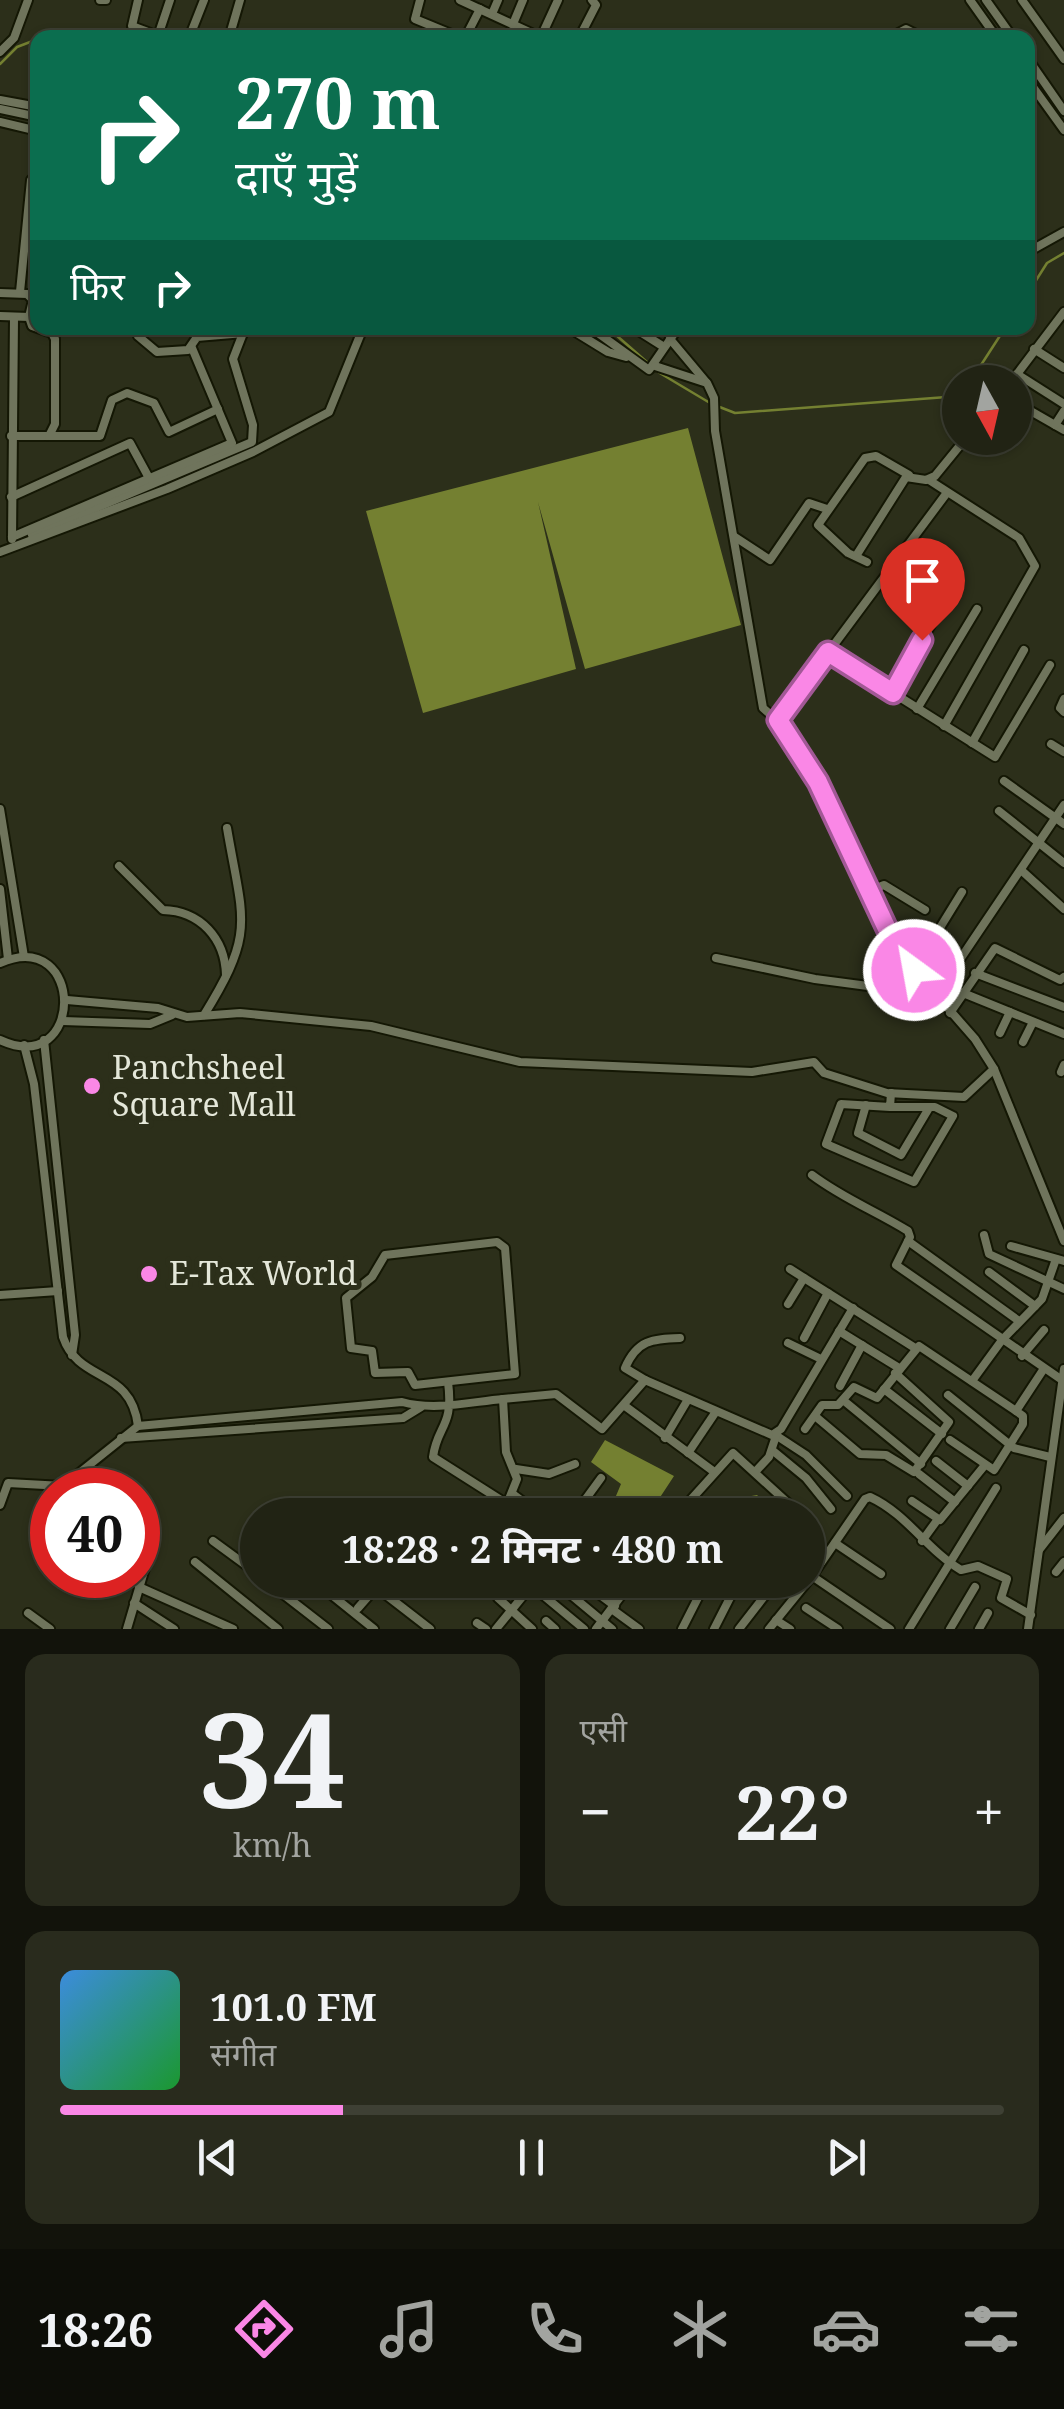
<!DOCTYPE html>
<html lang="hi">
<meta charset="utf-8">
<style>
:root{--surface:#212314;--page:#292b1d;--text:#f1f3f6;--muted:#a2a4a0;--line:#3e4034;--accent:#fa87e6}
body{margin:0;font-family:"Noto Serif","Noto Sans Devanagari",serif;background:var(--page);color:var(--text);height:100vh;display:flex;flex-direction:column;font-size:38px;white-space:nowrap}
*{box-sizing:border-box;margin:0}
p{font-size:32px;color:var(--muted)}
.icon{flex:none;width:55px;height:55px;fill:none;stroke:currentColor;stroke-width:2;stroke-linecap:round;stroke-linejoin:round}
.map{position:relative;height:1629px;overflow:hidden}
.side{display:flex;flex-direction:column;gap:25px;padding:25px;background:#12130b;flex:1}
.side>*{flex:none}
.hud{position:absolute;left:30px;top:30px;width:1005px;height:305px;border-radius:20px;box-shadow:0 2px 8px #0004,0 0 0 2px var(--line);background:#0b6e4f;color:#fff;overflow:hidden}
.needle{width:65px;rotate:172deg}
.buttons{position:absolute;left:942px;top:365px;display:grid;gap:20px}
.buttons a{display:grid;place-items:center;width:90px;height:90px;border-radius:50%;background:var(--surface);box-shadow:0 2px 8px #0004,0 0 0 2px var(--line);font-size:50px}
.speed{position:absolute;left:30px;top:1468px;display:flex;gap:20px;font-size:50px;font-weight:700;text-align:center}
.speed>*{display:grid;place-content:center;width:130px;height:130px;border-radius:50%;background:var(--surface);box-shadow:0 2px 8px #0004,0 0 0 2px var(--line);line-height:1}
.speed .limit{border:15px solid #d22;background:#fff;color:#111}
.pin{position:absolute;display:grid;place-items:center;width:85px;height:85px;color:#fff;margin:-102px -42px;border-radius:50% 50% 50% 0;rotate:-45deg;box-shadow:0 0 10px #0007}
.pin .icon{rotate:45deg}
.me{position:absolute;width:110px;margin:-55px;rotate:328deg;stroke-linejoin:round;filter:drop-shadow(0 0 8px #0008)}
.turn{display:flex;align-items:center;gap:35px;height:210px;padding:0 40px;font-size:45px}
.turn .icon{width:130px;height:130px;stroke-width:2.5}
.turn b{display:block;font-size:70px;line-height:85px}
.then{display:flex;align-items:center;height:95px;padding:0 40px;background:#0003;gap:20px;font-size:38px}
.big{font-size:75px;font-weight:700;line-height:1.1}
.side .card{flex:1;display:flex;flex-direction:column;justify-content:center;gap:15px;min-width:0;padding:0 35px;border-radius:20px;background:var(--page)}
.side .dial{align-items:center;gap:0}
.dial b{font-size:130px;line-height:1}
.song{display:flex;align-items:center;gap:30px}
.cover{width:120px;height:120px;border-radius:15px;background:linear-gradient(135deg,hsl(210 70% 55%),hsl(130 70% 35%))}
.played{height:10px;border-radius:5px;background:linear-gradient(90deg,var(--accent) 30%,var(--line) 30%)}
.keys{display:flex;justify-content:space-around;direction:ltr}
.heat{display:flex;justify-content:space-between;align-items:center;font-size:55px;direction:ltr}
.side .tiles{flex:1;display:grid;gap:25px;grid-template-columns:1fr 1fr}
.card:last-child{grid-column:span 2}
.trip{position:absolute;left:240px;top:1498px;width:585px;height:100px;border-radius:50px;background:var(--surface);box-shadow:0 2px 8px #0004,0 0 0 2px var(--line);font-weight:700;line-height:100px;text-align:center}
.tab-bar{display:flex;height:160px;justify-content:space-around;align-items:center;background:#0d0e08;color:var(--muted)}
.tab-bar .icon{width:70px;height:70px}
.tab-bar .active{color:var(--accent)}
.tab-bar b{font-size:45px;color:var(--text)}
.map>svg:first-child{display:block}
.water{fill:#748031}
.lines{fill:none;stroke-linecap:round;stroke-linejoin:round}
.stream{stroke:#748031;stroke-width:2.5}
.minor-casing{stroke:#141704;stroke-width:12}
.minor{stroke:#6f745c;stroke-width:8}
.route-casing{stroke:#a25896;stroke-width:25}
.route{stroke:#fa87e6;stroke-width:18}
.poi-dot{fill:#fa87e6;stroke:#2c2f1a;stroke-width:4}
.labels{text-anchor:middle;stroke-width:10;stroke-linejoin:round;paint-order:stroke}
.poi-label{font-size:32px;fill:#e4e7d9;stroke:#2c2f1a;text-anchor:start}
</style>
<div class="map">
<svg width="1064" height="1629" viewBox="0 0 1064 1629">
<rect width="100%" height="100%" fill="#2c2f1a"/>
<g class="water">
<path d="M688 428 741 625 585 669 538 502 576 669 423 713 366 511Z"/>
<path d="M605 1440 674 1476 655 1505 677 1515H608L621 1484 591 1462Z"/>
<path d="M757 1495 777 1515H689L702 1505Z"/>
</g>
<g class="lines">
<g class="stream">
<path d="M42 38H48"/>
<path d="M0 64 17 47 38 39"/>
<path d="M1028 293 1047 263 1064 253"/>
<path d="M608 328 648 363"/>
<path d="M653 369 710 403"/>
<path d="M970 382 1005 328"/>
<path d="M717 406 735 413 960 396"/>
</g>
<defs>
<g id="minor">
<path d="M100 0H106"/>
<path d="M138 0 132 26 164 38"/>
<path d="M420 0 415 19 461 38"/>
<path d="M460 0 542 38"/>
<path d="M970 0 997 38"/>
<path d="M986 0 1013 38"/>
<path d="M1022 0 1064 59"/>
<path d="M492 14 498 0"/>
<path d="M513 24 523 0"/>
<path d="M158 36 170 0"/>
<path d="M541 37 558 0"/>
<path d="M189 38 204 0"/>
<path d="M229 38 240 0"/>
<path d="M465 38 480 9"/>
<path d="M579 38 596 5 592 0"/>
<path d="M889 38 906 29 924 38"/>
<path d="M0 52 14 38 28 0"/>
<path d="M1028 59 1064 111"/>
<path d="M1028 80 1064 130"/>
<path d="M0 100 38 107"/>
<path d="M0 109 38 117"/>
<path d="M0 122 38 131"/>
<path d="M1028 252 1064 232"/>
<path d="M20 292 31 180 38 173"/>
<path d="M0 293 27 294 33 300 29 317 0 316"/>
<path d="M135 328 138 336 157 352 188 350 197 337 244 333"/>
<path d="M569 328 608 352 626 357"/>
<path d="M591 328 649 370 678 328"/>
<path d="M634 328 664 347"/>
<path d="M670 339 706 382"/>
<path d="M1034 349 1064 368"/>
<path d="M655 366 707 383 714 398 715 431 763 708 786 728 819 781 897 950 975 1039 994 1069 1064 1241"/>
<path d="M1017 374 1064 404"/>
<path d="M1011 382 1064 312"/>
<path d="M1015 402 1064 430"/>
<path d="M1055 425 1064 411"/>
<path d="M11 436H49L55 424V339L52 333 32 326 29 317"/>
<path d="M49 436H100L112 400 127 393 154 403 169 432 218 409"/>
<path d="M929 480 1019 538 1035 566 944 726"/>
<path d="M11 497 130 443 149 478"/>
<path d="M32 535 252 442 253 425 233 359 245 328"/>
<path d="M12 537 232 443 192 348"/>
<path d="M735 537 770 560 809 503 827 509"/>
<path d="M12 539 14 318"/>
<path d="M0 552 167 489 253 452 329 412 363 328"/>
<path d="M856 556 906 477 926 480 935 476 966 438"/>
<path d="M867 562 848 553 818 525 865 458 876 456 909 475"/>
<path d="M828 652 995 757 1050 665"/>
<path d="M893 693 952 587"/>
<path d="M1064 699 1060 708 1064 712"/>
<path d="M917 709 977 609"/>
<path d="M778 720 946 494"/>
<path d="M972 743 1024 650"/>
<path d="M1051 744 1064 752"/>
<path d="M1004 781 1064 824"/>
<path d="M0 809 24 957"/>
<path d="M999 811 1064 863"/>
<path d="M119 866 163 910C200 911 225 938 226 975"/>
<path d="M1021 870 1064 909"/>
<path d="M0 889 8 959"/>
<path d="M871 890 884 885 925 910"/>
<path d="M716 958 815 979 936 995 1064 805"/>
<path d="M0 963C86 926 85 1079 0 1040"/>
<path d="M914 970 962 892"/>
<path d="M975 973 1064 1007"/>
<path d="M963 993 1064 1034"/>
<path d="M67 1000 158 1008 187 1017 240 1013 371 1026 520 1062 752 1072 814 1062 824 1073 887 1093 964 1097 994 1069"/>
<path d="M950 1013 995 948 1060 980 1064 977"/>
<path d="M204 1015C256 931 243 922 227 828"/>
<path d="M63 1021 150 1024 172 1015"/>
<path d="M1000 1033 1010 1012"/>
<path d="M44 1040 75 1335 72 1355"/>
<path d="M1023 1042 1033 1022"/>
<path d="M24 1045 34 1084 63 1337C79 1384 131 1367 138 1426"/>
<path d="M1061 1072 1064 1065"/>
<path d="M866 1105 858 1133 901 1155 929 1108"/>
<path d="M890 1107 841 1104 826 1144 914 1182 953 1116 935 1107H890L891 1093"/>
<path d="M812 1175C844 1199 874 1210 908 1231L910 1237 896 1265 1062 1380"/>
<path d="M984 1235 989 1254 1064 1289"/>
<path d="M908 1241 1019 1321"/>
<path d="M497 1242 505 1248 515 1374 415 1385 408 1372 375 1373 372 1351 351 1348 346 1298 372 1277 385 1255Z"/>
<path d="M1011 1246 1064 1261"/>
<path d="M790 1269 915 1348"/>
<path d="M989 1272 1035 1306"/>
<path d="M0 1295 58 1291"/>
<path d="M788 1304 804 1278"/>
<path d="M839 1331 899 1368"/>
<path d="M804 1338 828 1293"/>
<path d="M788 1343 821 1359"/>
<path d="M1022 1356 1044 1330"/>
<path d="M645 1380 625 1368C637 1340 652 1339 680 1338"/>
<path d="M972 1381 1002 1340 1042 1299 1056 1259"/>
<path d="M840 1386 862 1345"/>
<path d="M884 1389 942 1434"/>
<path d="M948 1395 1014 1448 1050 1457"/>
<path d="M503 1399 556 1394 602 1429 645 1380 772 1435 781 1429 853 1308"/>
<path d="M843 1400 921 1464"/>
<path d="M625 1406 713 1471"/>
<path d="M815 1416 860 1454 886 1455 914 1472 949 1422 895 1373"/>
<path d="M805 1429 822 1405H838L854 1387 877 1398 919 1346 1016 1411"/>
<path d="M777 1436 806 1455 847 1496"/>
<path d="M121 1438 403 1418 421 1407"/>
<path d="M665 1438 687 1401"/>
<path d="M950 1440 994 1470 1023 1424V1416L1016 1411 1043 1370"/>
<path d="M772 1450 806 1478 831 1509"/>
<path d="M688 1453 715 1413"/>
<path d="M936 1461 968 1486"/>
<path d="M516 1469 549 1474 575 1464"/>
<path d="M756 1471 769 1457 777 1433"/>
<path d="M919 1474 955 1502"/>
<path d="M514 1495 541 1515"/>
<path d="M912 1501 940 1520 985 1465"/>
<path d="M0 1505 8 1483 63 1486 138 1426 402 1402C434 1411 470 1402 503 1399L506 1452 517 1479 507 1504 433 1457C437 1425 454 1428 448 1382"/>
<path d="M574 1515 601 1478"/>
<path d="M677 1515 733 1453 801 1515"/>
<path d="M808 1521 816 1530 808 1546"/>
<path d="M213 1541 258 1574"/>
<path d="M922 1541 938 1519"/>
<path d="M835 1543 881 1574"/>
<path d="M1039 1550 1064 1518"/>
<path d="M195 1562 278 1629"/>
<path d="M1056 1572 1064 1562"/>
<path d="M812 1576 890 1629"/>
<path d="M265 1580 328 1629"/>
<path d="M313 1580 374 1629"/>
<path d="M358 1580 372 1592"/>
<path d="M553 1580 612 1629"/>
<path d="M580 1580 615 1606"/>
<path d="M634 1580 656 1593"/>
<path d="M532 1586 584 1629"/>
<path d="M139 1587 233 1629"/>
<path d="M498 1598 532 1629"/>
<path d="M134 1603 174 1629"/>
<path d="M358 1608 372 1592 381 1591 430 1629"/>
<path d="M806 1608 838 1629"/>
<path d="M613 1610 639 1629"/>
<path d="M28 1613 50 1629"/>
<path d="M776 1620 790 1629"/>
<path d="M546 1621 555 1629"/>
<path d="M477 1623 486 1629"/>
<path d="M127 1629 145 1568"/>
<path d="M496 1629 536 1580"/>
<path d="M596 1629 633 1580"/>
<path d="M682 1629 707 1580"/>
<path d="M714 1629 739 1580"/>
<path d="M739 1629 777 1580"/>
<path d="M769 1629 812 1576 865 1499 870 1497C907 1514 927 1550 961 1570L978 1566 1007 1579 1001 1598 1031 1615"/>
<path d="M909 1629 996 1488"/>
<path d="M950 1629 975 1587"/>
<path d="M979 1629 988 1613"/>
<path d="M1028 1629 1064 1369"/>
</g>
</defs>
<use href="#minor" class="minor-casing"/>
<use href="#minor" class="minor"/>
</g>
<g class="lines">
<defs>
<path id="route" d="M914 970 897 950 818 782 778 720 828 652 893 693 922 640"/>
</defs>
<use href="#route" class="route-casing"/>
<use href="#route" class="route"/>
</g>
<g class="poi-dot">
<circle cx="92" cy="1086" r="10"/>
<circle cx="149" cy="1274" r="10"/>
</g>
<g class="labels">
<g class="poi-label">
<text x="112" y="1079">Panchsheel<tspan x="112" dy="37">Square Mall</tspan></text>
<text x="169" y="1285">E-Tax World</text>
</g>
</g>
</svg>
<div class="buttons">
<a><svg class="needle" viewBox="-14 -14 28 28"><path d="M0-13l5 13h-10z" fill="#e53935"/><path d="M0 13l5-13h-10z" fill="#a2a4a0"/></svg></a>
</div>
<div class="speed"><div class="limit">40</div></div>
<div class="pin" style="left:922px;top:640px;background:#d93025"><svg class="icon" aria-label="arrive" viewBox="0 0 24 24"><path d="M6 21V4h12l-3 4 3 4H6"/></svg></div>
<svg class="me" style="left:914px;top:970px" viewBox="-20 -20 40 40"><circle r="17" fill="#fa87e6" stroke="#fff" stroke-width="3"/><path d="M0-11L8 9 0 5-8 9z" fill="#fff"/></svg>
<div class="trip">18:28 · 2 मिनट · 480 m</div>
<div class="hud">
<div class="turn"><svg class="icon" aria-label="right" viewBox="0 0 24 24"><path d="M7 20v-9h11M14 6l5 5-5 5"/></svg><div><b>270 m</b>दाएँ मुड़ें</div></div>
<div class="then">फिर<svg class="icon" aria-label="right" viewBox="0 0 24 24"><path d="M7 20v-9h11M14 6l5 5-5 5"/></svg></div>
</div>
</div>
<section class="side">
<div class="tiles">
<div class="card dial"><b>34</b><p>km/h</p></div>
<div class="card"><p>एसी</p>
<div class="heat"><a>−</a><b class="big">22°</b><a>+</a></div>
</div>
<div class="card">
<div class="song"><i class="cover"></i><div><b>101.0 FM</b><p>संगीत</p></div></div>
<div class="played"></div>
<div class="keys"><svg class="icon" aria-label="previous" viewBox="0 0 24 24"><path d="M18 5L8 12l10 7zM5 5v14"/></svg><svg class="icon" aria-label="pause" viewBox="0 0 24 24"><path d="M8 5v14M16 5v14"/></svg><svg class="icon" aria-label="next" viewBox="0 0 24 24"><path d="M6 5l10 7-10 7zM19 5v14"/></svg></div>
</div>
</div>
</section>
<nav class="tab-bar">
<b>18:26</b>
<svg class="icon active" aria-label="directions" viewBox="0 0 24 24"><path d="M12 3l9 9-9 9-9-9zM9 14v-3h6M13 9l2 2-2 2"/></svg>
<svg class="icon" aria-label="music" viewBox="0 0 24 24"><path d="M9 18V5l10-2v13"/><circle cx="6" cy="18" r="3"/><circle cx="16" cy="16" r="3"/></svg>
<svg class="icon" aria-label="phone" viewBox="0 0 24 24"><path d="M5 4h4l2 5-3 2q2 4 5 5l2-3 5 2v4C11 20 4 13 5 4z"/></svg>
<svg class="icon" aria-label="climate" viewBox="0 0 24 24"><path d="M12 3v18M4 7l16 10M4 17L20 7"/></svg>
<svg class="icon" aria-label="car" viewBox="0 0 24 24"><path d="M5 17H2v-5l4-1 3-4h7l3 4 3 1v5h-3M9 17h6M6 11h13"/><circle cx="7" cy="17" r="2"/><circle cx="17" cy="17" r="2"/></svg>
<svg class="icon" aria-label="filters" viewBox="0 0 24 24"><path d="M4 7h16M4 17h16"/><circle cx="9" cy="7" r="2"/><circle cx="15" cy="17" r="2"/></svg>
</nav>
